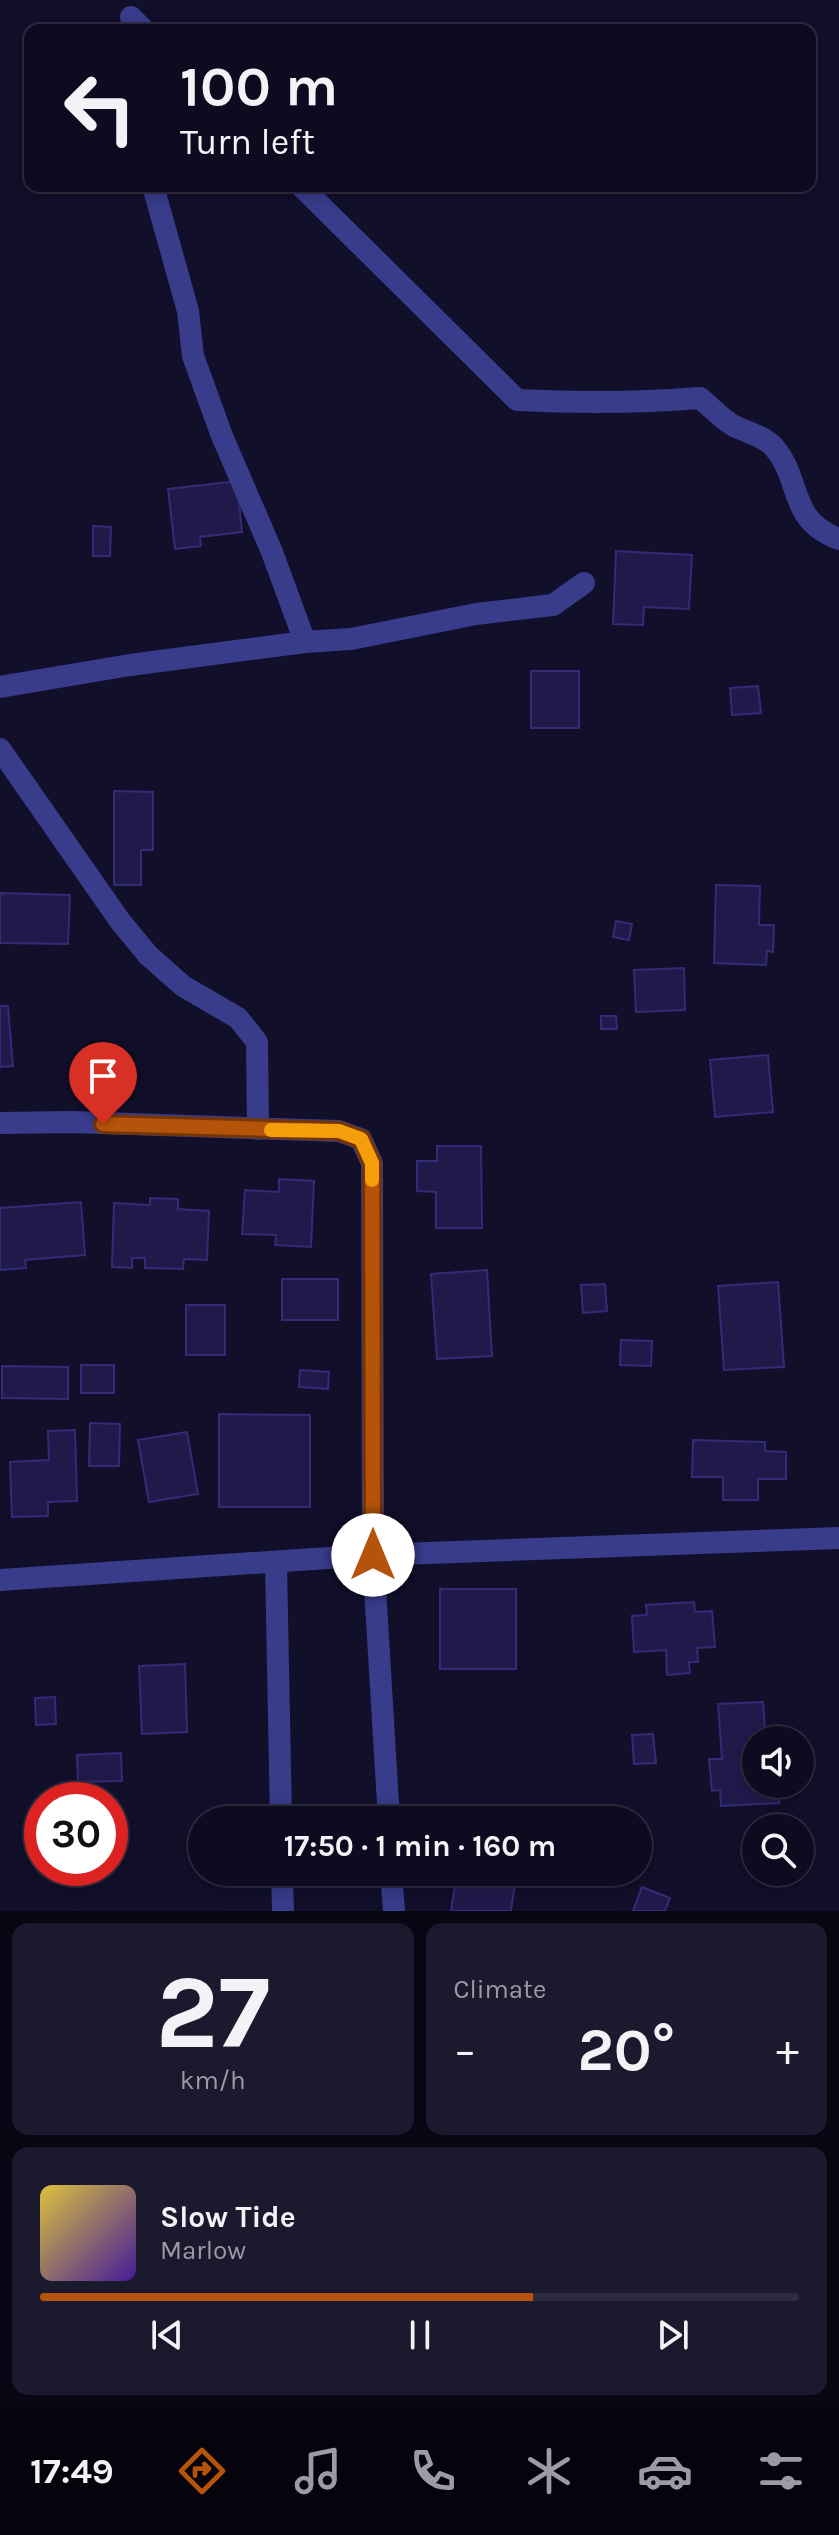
<!DOCTYPE html>
<meta charset="utf-8">
<style>
:root{--surface:#0d0b20;--page:#1b192d;--text:#f1f3f6;--muted:#9a9ba5;--line:#2d2b3e;--accent:#b45309}
body{margin:0;font-family:Karla,sans-serif;background:var(--page);color:var(--text);height:100vh;display:flex;flex-direction:column;font-size:30px;white-space:nowrap}
*{box-sizing:border-box;margin:0}
p{font-size:26px;color:var(--muted)}
.icon{flex:none;width:44px;height:44px;fill:none;stroke:currentColor;stroke-width:2;stroke-linecap:round;stroke-linejoin:round}
.map{position:relative;height:1911px;overflow:hidden}
.drawer{display:flex;flex-direction:column;gap:12px;padding:12px;background:#070612;flex:1}
.drawer>*{flex:none}
.hud{position:absolute;left:24px;top:24px;width:792px;height:168px;border-radius:16px;box-shadow:0 4px 20px #0003,0 0 0 2px var(--line);background:#0d0b20;color:var(--text);overflow:hidden}
.controls{position:absolute;left:742px;top:1726px;display:grid;gap:16px}
.controls a{display:grid;place-items:center;width:72px;height:72px;border-radius:50%;background:var(--surface);box-shadow:0 4px 20px #0003,0 0 0 2px var(--line);font-size:40px}
.speed{position:absolute;left:24px;top:1782px;display:flex;gap:16px;font-size:40px;font-weight:700;text-align:center}
.speed>*{display:grid;place-content:center;width:104px;height:104px;border-radius:50%;background:var(--surface);box-shadow:0 4px 20px #0003,0 0 0 2px var(--line);line-height:1}
.speed .limit{border:12px solid #d22;background:#fff;color:#111}
.pin{position:absolute;display:grid;place-items:center;width:68px;height:68px;color:#fff;margin:-82px -34px;border-radius:50% 50% 50% 0;rotate:-45deg;box-shadow:0 0 8px #0007}
.pin .icon{rotate:45deg}
.me{position:absolute;width:88px;margin:-44px;rotate:0deg;stroke-linejoin:round;filter:drop-shadow(0 0 6px #0008)}
.turn{display:flex;align-items:center;gap:28px;height:168px;padding:0 24px;font-size:36px}
.turn .icon{width:104px;height:104px;stroke-width:2.5}
.turn b{display:block;font-size:56px;line-height:68px}
.big{font-size:60px;font-weight:700;line-height:1.1}
.drawer .card{flex:1;display:flex;flex-direction:column;justify-content:center;gap:12px;min-width:0;padding:0 28px;border-radius:16px;background:var(--page)}
.drawer .dial{align-items:center;gap:0}
.dial b{font-size:104px;line-height:1}
.song{display:flex;align-items:center;gap:24px}
.cover{width:96px;height:96px;border-radius:12px;background:linear-gradient(135deg,hsl(50 70% 55%),hsl(260 70% 35%))}
.played{height:8px;border-radius:4px;background:linear-gradient(90deg,var(--accent) 65%,var(--line) 65%)}
.keys{display:flex;justify-content:space-around;direction:ltr}
.heat{display:flex;justify-content:space-between;align-items:center;font-size:44px;direction:ltr}
.drawer .tiles{flex:1;display:grid;gap:12px;grid-template-columns:1fr 1fr}
.card:last-child{grid-column:span 2}
.trip{position:absolute;left:188px;top:1806px;width:464px;height:80px;border-radius:40px;background:var(--surface);box-shadow:0 4px 20px #0003,0 0 0 2px var(--line);font-weight:700;line-height:80px;text-align:center}
.tab-bar{display:flex;height:128px;justify-content:space-around;align-items:center;background:#05040d;color:var(--muted)}
.tab-bar .icon{width:56px;height:56px}
.tab-bar .active{color:var(--accent)}
.tab-bar b{font-size:36px;color:var(--text)}
.map>svg:first-child{display:block}
.building{fill:#201a4b;stroke:#342b78;stroke-width:2}
.lines{fill:none;stroke-linecap:round;stroke-linejoin:round}
.minor{stroke:#383c8b;stroke-width:22}
.route-casing{stroke:#753606;stroke-width:20}
.route{stroke:#b45309;stroke-width:14}
.slow{stroke:#f59e0b;stroke-width:14}
</style>
<div class="map">
<svg width="839" height="1911" viewBox="0 0 839 1911">
<rect width="100%" height="100%" fill="#110f2a"/>
<g class="building">
<path d="M237 481 242 532 200 537 201 546 175 549 168 489Z"/>
<path d="M93 526 111 527 110 556H93Z"/>
<path d="M616 551 692 555 689 609 644 607 643 625 613 624Z"/>
<rect x="531" y="671" width="48" height="57"/>
<path d="M758 686 761 713 732 715 730 688Z"/>
<path d="M114 791 153 792V850H141V885H114Z"/>
<path d="M716 885 760 886 759 925H774L773 952 767 951 766 965 714 963Z"/>
<path d="M0 893 70 895 68 944 0 943Z"/>
<path d="M616 921 632 924 629 940 613 937Z"/>
<path d="M684 968 685 1010 636 1012 634 970Z"/>
<path d="M0 1006H8L13 1066 0 1067Z"/>
<path d="M601 1016H616L617 1029H601Z"/>
<path d="M768 1055 773 1112 715 1117 710 1060Z"/>
<path d="M437 1146H481L482 1228H436V1192L417 1191V1161H437Z"/>
<path d="M279 1179 314 1181 311 1247 275 1245 276 1235 242 1234 245 1190 279 1192Z"/>
<path d="M150 1198 178 1199V1209L209 1211 207 1260 184 1259 183 1269 145 1268V1258H132V1268L112 1267 114 1203 150 1205Z"/>
<path d="M81 1202 85 1255 25 1260 26 1268 0 1270V1208Z"/>
<path d="M487 1270 492 1356 437 1359 431 1274Z"/>
<rect x="282" y="1279" width="56" height="41"/>
<path d="M778 1282 784 1367 724 1370 718 1286Z"/>
<path d="M605 1284 607 1311 583 1313 581 1285Z"/>
<rect x="186" y="1305" width="39" height="50"/>
<path d="M621 1340 652 1341 651 1366 620 1365Z"/>
<rect x="81" y="1365" width="33" height="28"/>
<path d="M2 1366 68 1367V1399L2 1398Z"/>
<path d="M300 1370 329 1372 328 1389 299 1387Z"/>
<path d="M219 1414 310 1415V1507H219Z"/>
<path d="M90 1423 120 1424 119 1466H89Z"/>
<path d="M75 1430 77 1501 48 1502V1516L12 1517 10 1462 49 1460 48 1431Z"/>
<path d="M187 1432 198 1494 149 1502 138 1440Z"/>
<path d="M693 1440 765 1442V1451L786 1452V1479H758V1500H723V1477H692Z"/>
<rect x="440" y="1589" width="76" height="80"/>
<path d="M694 1602 695 1612 712 1611 715 1647 697 1648 698 1662H689L690 1673 667 1675 666 1650 634 1652 632 1616 647 1615 646 1605Z"/>
<path d="M185 1664 187 1732 142 1734 139 1666Z"/>
<path d="M55 1697 56 1724 36 1725 35 1698Z"/>
<path d="M763 1702 766 1740H756V1784H778L779 1803 721 1806 720 1790 712 1791 709 1759H722L718 1704Z"/>
<path d="M653 1734 656 1763 634 1764 632 1735Z"/>
<path d="M121 1753 122 1781 78 1782 77 1755Z"/>
<path d="M457 1872H487L516 1876 511 1911H451Z"/>
<path d="M642 1887 670 1898 665 1911H633Z"/>
</g>
<g class="lines">
<g class="minor">
<path d="M131 17 144 30"/>
<path d="M301 186 517 400C578 403 639 403 700 398 711 407 722 419 734 426 747 432 763 436 773 446 803 480 787 520 839 539"/>
<path d="M305 642 351 639 476 614 553 605 584 583"/>
<path d="M0 687 130 665 305 642 272 552 222 436 193 356 188 311 153 186"/>
<path d="M0 749 120 921 148 955 183 986 238 1018 257 1042 258 1129"/>
<path d="M0 1123 72 1122 339 1131 361 1139 372 1163 373 1555 389 1820"/>
<path d="M276 1563 281 1820"/>
<path d="M0 1580 373 1555 839 1538"/>
<path d="M282 1872 283 1911"/>
<path d="M391 1872 394 1911"/>
</g>
</g>
<g class="lines">
<defs>
<path id="route" d="M103 1124 339 1131 361 1139 372 1163 373 1555"/>
</defs>
<use href="#route" class="route-casing"/>
<use href="#route" class="route"/>
<path class="slow" d="M271 1130 339 1131 361 1139 372 1163V1180"/>
</g>
</svg>
<div class="controls">
<a><svg class="icon" aria-label="sound" viewBox="0 0 24 24"><path d="M4 9h4l5-4v14l-5-4H4zM17 9q2 3 0 6"/></svg></a>
<a><svg class="icon" aria-label="search" viewBox="0 0 24 24"><circle cx="10" cy="10" r="6"/><path d="M15 15l6 6"/></svg></a>
</div>
<div class="speed"><div class="limit">30</div></div>
<div class="pin" style="left:103px;top:1124px;background:#d93025"><svg class="icon" aria-label="arrive" viewBox="0 0 24 24"><path d="M6 21V4h12l-3 4 3 4H6"/></svg></div>
<svg class="me" style="left:373px;top:1555px" viewBox="-20 -20 40 40"><circle r="19" fill="#fff"/><path d="M0-13L10 11 0 6-10 11z" fill="#b45309"/></svg>
<div class="trip">17:50 · 1 min · 160 m</div>
<div class="hud">
<div class="turn"><svg class="icon" aria-label="left" viewBox="0 0 24 24"><path d="M17 20v-9H6M10 6l-5 5 5 5"/></svg><div><b>100 m</b>Turn left</div></div>
</div>
</div>
<section class="drawer">
<div class="tiles">
<div class="card dial"><b>27</b><p>km/h</p></div>
<div class="card"><p>Climate</p>
<div class="heat"><a>−</a><b class="big">20°</b><a>+</a></div>
</div>
<div class="card">
<div class="song"><i class="cover"></i><div><b>Slow Tide</b><p>Marlow</p></div></div>
<div class="played"></div>
<div class="keys"><svg class="icon" aria-label="previous" viewBox="0 0 24 24"><path d="M18 5L8 12l10 7zM5 5v14"/></svg><svg class="icon" aria-label="pause" viewBox="0 0 24 24"><path d="M8 5v14M16 5v14"/></svg><svg class="icon" aria-label="next" viewBox="0 0 24 24"><path d="M6 5l10 7-10 7zM19 5v14"/></svg></div>
</div>
</div>
</section>
<nav class="tab-bar">
<b>17:49</b>
<svg class="icon active" aria-label="directions" viewBox="0 0 24 24"><path d="M12 3l9 9-9 9-9-9zM9 14v-3h6M13 9l2 2-2 2"/></svg>
<svg class="icon" aria-label="music" viewBox="0 0 24 24"><path d="M9 18V5l10-2v13"/><circle cx="6" cy="18" r="3"/><circle cx="16" cy="16" r="3"/></svg>
<svg class="icon" aria-label="phone" viewBox="0 0 24 24"><path d="M5 4h4l2 5-3 2q2 4 5 5l2-3 5 2v4C11 20 4 13 5 4z"/></svg>
<svg class="icon" aria-label="climate" viewBox="0 0 24 24"><path d="M12 3v18M4 7l16 10M4 17L20 7"/></svg>
<svg class="icon" aria-label="car" viewBox="0 0 24 24"><path d="M5 17H2v-5l4-1 3-4h7l3 4 3 1v5h-3M9 17h6M6 11h13"/><circle cx="7" cy="17" r="2"/><circle cx="17" cy="17" r="2"/></svg>
<svg class="icon" aria-label="filters" viewBox="0 0 24 24"><path d="M4 7h16M4 17h16"/><circle cx="9" cy="7" r="2"/><circle cx="15" cy="17" r="2"/></svg>
</nav>
